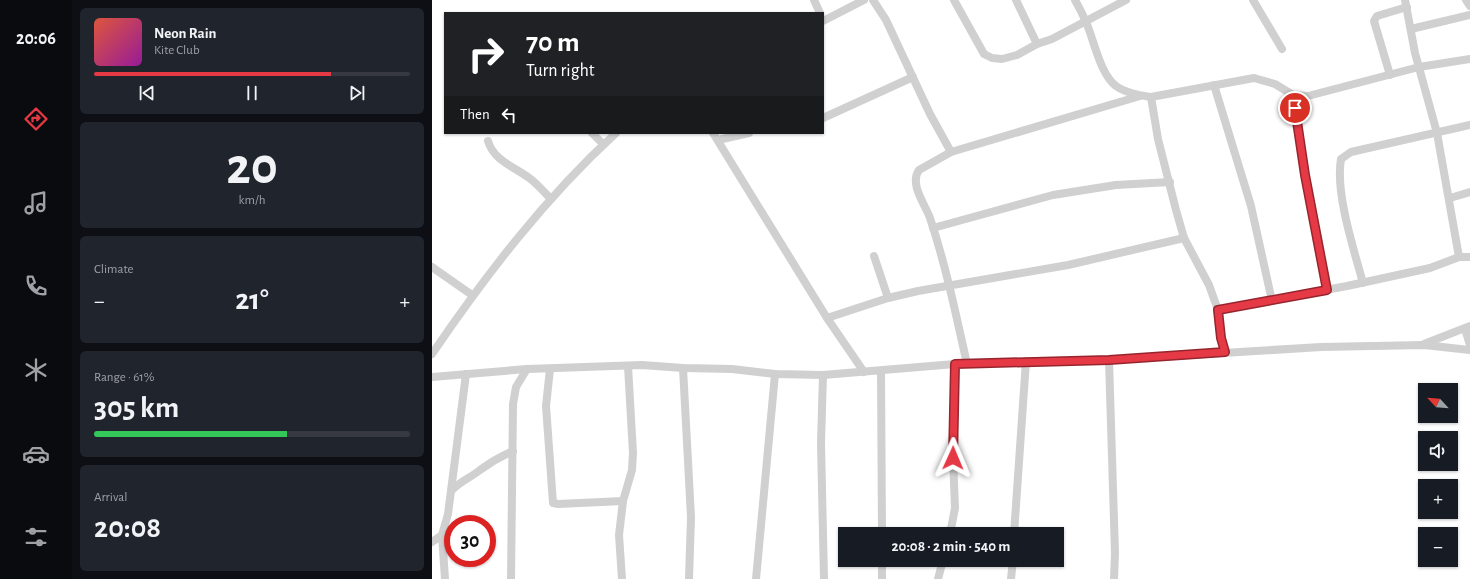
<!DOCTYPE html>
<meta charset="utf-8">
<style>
:root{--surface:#171b24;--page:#20242c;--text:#f1f3f6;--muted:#9ea1a6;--line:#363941;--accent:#e63946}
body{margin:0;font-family:"Alegreya Sans",sans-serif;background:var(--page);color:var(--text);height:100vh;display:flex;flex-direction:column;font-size:15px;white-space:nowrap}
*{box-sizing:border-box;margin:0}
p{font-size:13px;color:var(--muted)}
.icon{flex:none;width:22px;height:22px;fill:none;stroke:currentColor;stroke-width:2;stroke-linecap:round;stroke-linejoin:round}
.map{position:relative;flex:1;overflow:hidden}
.sheet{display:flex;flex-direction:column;gap:8px;padding:8px;background:#0d0f14;width:360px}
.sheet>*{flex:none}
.guide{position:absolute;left:12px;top:12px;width:380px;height:122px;border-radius:0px;box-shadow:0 1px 3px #0004;background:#202124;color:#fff;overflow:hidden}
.needle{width:26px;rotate:296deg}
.fabs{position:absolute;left:986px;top:383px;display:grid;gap:8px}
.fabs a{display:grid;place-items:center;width:40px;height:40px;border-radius:0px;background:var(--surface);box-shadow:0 1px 3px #0004;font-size:20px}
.speed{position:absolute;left:12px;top:515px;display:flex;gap:8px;font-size:20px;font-weight:700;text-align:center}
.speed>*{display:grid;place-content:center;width:52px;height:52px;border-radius:50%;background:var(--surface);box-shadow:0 1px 3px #0004;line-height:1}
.speed .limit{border:6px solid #d22;background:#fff;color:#111}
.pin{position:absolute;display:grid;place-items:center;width:34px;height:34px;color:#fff;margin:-17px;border:2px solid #fff;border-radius:50%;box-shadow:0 1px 4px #0007}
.me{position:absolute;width:44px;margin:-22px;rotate:1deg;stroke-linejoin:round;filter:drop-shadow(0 0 3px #0008)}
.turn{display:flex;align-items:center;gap:14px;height:84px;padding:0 16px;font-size:18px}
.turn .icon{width:52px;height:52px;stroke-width:2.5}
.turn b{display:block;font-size:28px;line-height:34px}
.then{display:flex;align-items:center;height:38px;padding:0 16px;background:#0003;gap:8px;font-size:15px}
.big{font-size:30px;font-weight:700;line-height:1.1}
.sheet .widget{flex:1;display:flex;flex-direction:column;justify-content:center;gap:6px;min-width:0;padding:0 14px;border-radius:6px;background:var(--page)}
.sheet .dial{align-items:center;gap:0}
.dial b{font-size:52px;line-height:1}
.song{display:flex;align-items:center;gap:12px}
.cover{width:48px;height:48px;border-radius:6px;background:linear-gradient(135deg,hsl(10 70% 55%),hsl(300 70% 35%))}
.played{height:4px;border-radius:2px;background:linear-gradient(90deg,var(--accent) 75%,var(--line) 75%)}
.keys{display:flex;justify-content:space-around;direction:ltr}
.heat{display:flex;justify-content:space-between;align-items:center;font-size:22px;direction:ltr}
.charge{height:6px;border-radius:3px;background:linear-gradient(90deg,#34c759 61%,var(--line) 0)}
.trip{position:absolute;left:406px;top:527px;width:226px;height:40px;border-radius:0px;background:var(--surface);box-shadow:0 1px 3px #0004;font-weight:700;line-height:40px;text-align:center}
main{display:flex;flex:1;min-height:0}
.tabs{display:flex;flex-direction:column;width:72px;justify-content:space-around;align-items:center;background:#090b0e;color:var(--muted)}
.tabs .icon{width:28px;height:28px}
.tabs .selected{color:var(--accent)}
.tabs b{font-size:18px;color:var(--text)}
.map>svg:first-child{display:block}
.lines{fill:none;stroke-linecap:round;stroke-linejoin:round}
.minor{stroke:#d0d0d0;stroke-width:8}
.route-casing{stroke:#96252e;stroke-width:10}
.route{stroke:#e63946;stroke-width:7}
</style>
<main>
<nav class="tabs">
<b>20:06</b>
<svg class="icon selected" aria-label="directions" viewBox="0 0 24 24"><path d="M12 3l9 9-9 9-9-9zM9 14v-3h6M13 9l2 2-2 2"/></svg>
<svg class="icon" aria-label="music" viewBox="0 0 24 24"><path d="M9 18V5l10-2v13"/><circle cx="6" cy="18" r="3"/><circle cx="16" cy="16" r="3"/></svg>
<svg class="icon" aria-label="phone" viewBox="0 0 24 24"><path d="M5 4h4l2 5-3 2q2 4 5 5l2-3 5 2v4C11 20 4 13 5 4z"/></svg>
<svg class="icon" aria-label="climate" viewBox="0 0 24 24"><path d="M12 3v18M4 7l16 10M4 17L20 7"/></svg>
<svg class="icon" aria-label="car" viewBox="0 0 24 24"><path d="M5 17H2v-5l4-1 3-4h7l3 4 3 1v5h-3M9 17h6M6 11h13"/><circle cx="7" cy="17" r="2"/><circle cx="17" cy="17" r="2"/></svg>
<svg class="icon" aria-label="filters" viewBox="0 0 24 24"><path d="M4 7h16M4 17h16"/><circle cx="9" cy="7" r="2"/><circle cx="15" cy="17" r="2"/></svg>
</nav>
<section class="sheet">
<div class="widget">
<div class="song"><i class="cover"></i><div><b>Neon Rain</b><p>Kite Club</p></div></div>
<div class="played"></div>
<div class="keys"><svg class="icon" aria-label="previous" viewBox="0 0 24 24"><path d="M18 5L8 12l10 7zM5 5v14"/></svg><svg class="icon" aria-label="pause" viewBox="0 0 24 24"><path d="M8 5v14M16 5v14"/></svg><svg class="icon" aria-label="next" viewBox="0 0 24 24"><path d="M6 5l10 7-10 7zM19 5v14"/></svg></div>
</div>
<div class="widget dial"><b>20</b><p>km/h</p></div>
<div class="widget"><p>Climate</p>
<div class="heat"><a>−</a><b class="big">21°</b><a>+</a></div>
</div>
<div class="widget"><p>Range · 61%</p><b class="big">305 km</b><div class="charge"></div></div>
<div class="widget"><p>Arrival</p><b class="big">20:08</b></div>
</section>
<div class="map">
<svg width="1038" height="579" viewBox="0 0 1038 579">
<rect width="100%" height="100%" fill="#fff"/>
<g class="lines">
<g class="minor">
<path d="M382 0 388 13"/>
<path d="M441 0 454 20 498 114 519 152"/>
<path d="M522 0 552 54 560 58 570 59 585 55 605 44 620 39 694 0"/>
<path d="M584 0 605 44"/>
<path d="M643 0C647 7 651 15 654 22 662 40 668 74 684 86 694 93 707 95 719 97L822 78 843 84 861 95 876 96 987 67 1038 59"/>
<path d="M821 0 850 49"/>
<path d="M973 0 983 53 1005 133 1027 257"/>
<path d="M1034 0 1038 6"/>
<path d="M391 21 432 0"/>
<path d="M979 29 1038 15"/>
<path d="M958 75 942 21 945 16 975 7"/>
<path d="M782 85 819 206 840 301"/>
<path d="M861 95 873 175 895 290"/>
<path d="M719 97 726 139 744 210 752 238 777 285 786 310 787 327 793 352"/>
<path d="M391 118 481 77"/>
<path d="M160 133 171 144"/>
<path d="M281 133 395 318 432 372"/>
<path d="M286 140 317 133"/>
<path d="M56 141C62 162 86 168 101 181 107 186 113 193 119 199"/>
<path d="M1018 198 1038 192"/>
<path d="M501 228 621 195 684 185 738 182"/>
<path d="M442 256 456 298"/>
<path d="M0 267 40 295"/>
<path d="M931 283C922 250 903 193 909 159L919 152 1038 125"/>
<path d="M786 310 915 286 998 268 1027 257H1038"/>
<path d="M395 318 456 298 486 291 636 265 752 238"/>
<path d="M1033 329 1038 345"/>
<path d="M992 344 1038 326"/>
<path d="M0 354C54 275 113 198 184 133"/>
<path d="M677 360 683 553 682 579"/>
<path d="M535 364C524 315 514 266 498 218 493 204 477 184 487 170L519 152 708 96"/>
<path d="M251 368 259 517 257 579"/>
<path d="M118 369 114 406 121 503 126 504 191 501"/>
<path d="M449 371 450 534"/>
<path d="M391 375 389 443 392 579"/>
<path d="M0 377 95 369 210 365 251 368 300 369 343 374 391 375 523 364 677 360 889 347 992 345 1038 350"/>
<path d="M20 490C30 480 38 478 48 470 60 461 67 457 81 451"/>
<path d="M518 534 523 508 521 458 523 364"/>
<path d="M582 534 594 361"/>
<path d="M0 542 10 535"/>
<path d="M450 560V579"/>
<path d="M13 579 10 535 16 514 34 374"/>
<path d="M79 579 81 404 84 387 95 369"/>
<path d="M190 579 187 535 191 501 200 470 201 453 196 366"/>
<path d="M324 579 343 374"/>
<path d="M506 579 511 560"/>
<path d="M579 579 581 560"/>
</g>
</g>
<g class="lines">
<defs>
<path id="route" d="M521 458 523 364 677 360 793 352 789 338 786 310 895 290 873 175 863 108"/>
</defs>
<use href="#route" class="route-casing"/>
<use href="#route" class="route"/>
</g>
</svg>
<div class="fabs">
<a><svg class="needle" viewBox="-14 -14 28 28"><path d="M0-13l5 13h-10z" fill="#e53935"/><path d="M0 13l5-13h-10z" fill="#9ea1a6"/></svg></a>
<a><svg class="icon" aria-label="sound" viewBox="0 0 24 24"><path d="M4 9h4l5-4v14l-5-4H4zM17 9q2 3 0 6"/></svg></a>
<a>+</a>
<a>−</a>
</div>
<div class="speed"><div class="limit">30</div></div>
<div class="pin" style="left:863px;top:108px;background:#d93025"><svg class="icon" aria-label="arrive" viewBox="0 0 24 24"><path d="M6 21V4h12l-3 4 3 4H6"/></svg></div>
<svg class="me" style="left:521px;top:458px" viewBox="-20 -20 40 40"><path d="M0-17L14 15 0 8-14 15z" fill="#e63946" stroke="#fff" stroke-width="4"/></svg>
<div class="trip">20:08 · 2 min · 540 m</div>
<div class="guide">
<div class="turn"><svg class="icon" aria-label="right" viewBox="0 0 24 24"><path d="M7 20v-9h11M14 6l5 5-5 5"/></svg><div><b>70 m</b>Turn right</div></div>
<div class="then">Then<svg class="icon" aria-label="left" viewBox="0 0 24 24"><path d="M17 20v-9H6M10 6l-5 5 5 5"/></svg></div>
</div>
</div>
</main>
